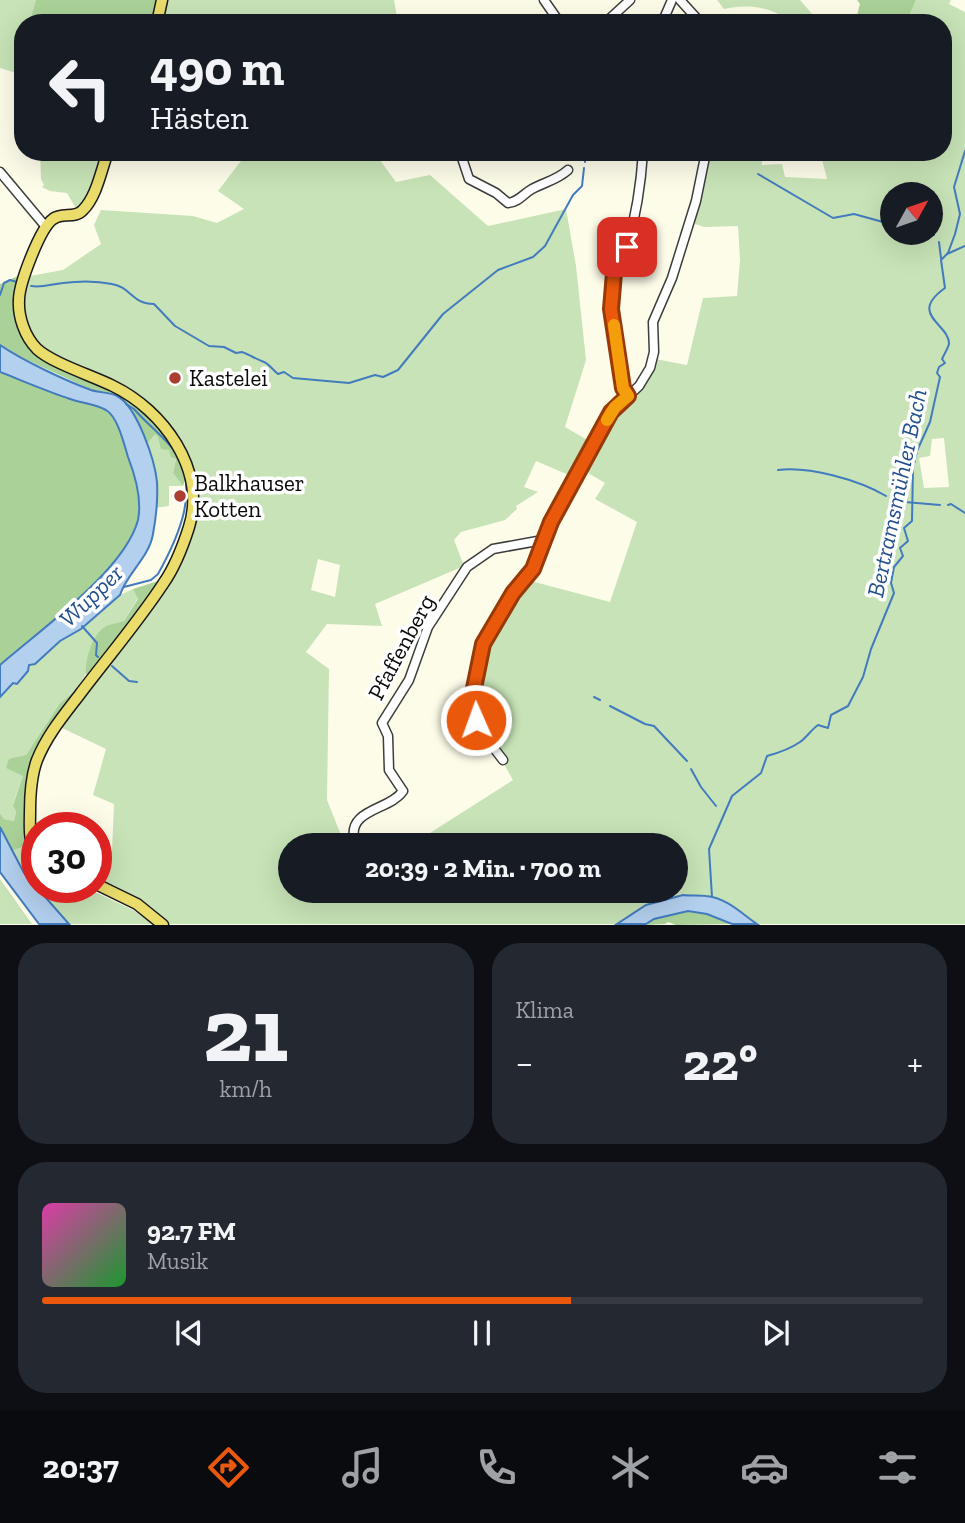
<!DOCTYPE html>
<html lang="de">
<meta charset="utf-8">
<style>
:root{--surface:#171b24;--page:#242831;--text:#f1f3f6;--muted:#9ea1a6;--line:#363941;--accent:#ea580c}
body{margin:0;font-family:"Zilla Slab",serif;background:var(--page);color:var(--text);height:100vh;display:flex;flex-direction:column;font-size:26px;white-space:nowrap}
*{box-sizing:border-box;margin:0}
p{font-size:23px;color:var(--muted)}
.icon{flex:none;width:38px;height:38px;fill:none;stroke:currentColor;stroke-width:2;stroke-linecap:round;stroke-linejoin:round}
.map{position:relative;height:925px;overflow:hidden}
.side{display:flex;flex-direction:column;gap:18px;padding:18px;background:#0d0f14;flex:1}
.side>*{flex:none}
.hud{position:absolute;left:14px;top:14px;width:938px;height:147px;border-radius:28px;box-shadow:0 7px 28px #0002;background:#171b24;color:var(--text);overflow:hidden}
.needle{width:46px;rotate:50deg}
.buttons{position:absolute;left:880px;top:182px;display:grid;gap:14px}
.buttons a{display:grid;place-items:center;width:63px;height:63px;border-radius:50%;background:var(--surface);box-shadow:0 7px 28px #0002;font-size:35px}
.speed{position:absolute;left:21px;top:812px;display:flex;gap:14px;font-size:35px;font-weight:700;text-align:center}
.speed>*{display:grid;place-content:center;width:91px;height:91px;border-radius:50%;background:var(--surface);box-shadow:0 7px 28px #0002;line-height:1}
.speed .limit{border:10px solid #d22;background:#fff;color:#111}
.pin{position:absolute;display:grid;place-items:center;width:60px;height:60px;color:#fff;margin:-30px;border-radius:14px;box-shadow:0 4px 10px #0006}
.me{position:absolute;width:77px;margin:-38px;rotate:358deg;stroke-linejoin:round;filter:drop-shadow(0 0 5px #0008)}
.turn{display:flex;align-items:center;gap:24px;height:147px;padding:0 21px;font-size:32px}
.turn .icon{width:91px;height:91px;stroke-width:2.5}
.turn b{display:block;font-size:49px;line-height:60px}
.big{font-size:52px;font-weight:700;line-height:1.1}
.side .widget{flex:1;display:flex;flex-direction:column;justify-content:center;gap:10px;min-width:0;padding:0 24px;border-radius:28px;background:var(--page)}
.side .dial{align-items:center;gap:0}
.dial b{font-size:91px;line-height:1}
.song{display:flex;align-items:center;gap:21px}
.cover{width:84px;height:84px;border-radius:10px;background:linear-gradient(135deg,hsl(320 70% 55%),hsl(130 70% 35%))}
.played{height:7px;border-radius:4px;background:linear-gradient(90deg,var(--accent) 60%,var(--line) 60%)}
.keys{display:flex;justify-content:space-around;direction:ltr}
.heat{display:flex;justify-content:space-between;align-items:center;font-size:38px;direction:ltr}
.side .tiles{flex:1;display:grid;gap:18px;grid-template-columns:1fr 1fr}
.widget:last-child{grid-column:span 2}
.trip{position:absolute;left:278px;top:833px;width:410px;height:70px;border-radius:35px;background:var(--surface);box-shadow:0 7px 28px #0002;font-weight:700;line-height:70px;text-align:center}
.menu{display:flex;height:112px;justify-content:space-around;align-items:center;background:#090b0e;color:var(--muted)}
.menu .icon{width:49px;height:49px}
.menu .on{color:var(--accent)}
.menu b{font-size:32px;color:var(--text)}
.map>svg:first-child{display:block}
.green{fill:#c8e3b7;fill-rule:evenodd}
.forest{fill:#aad298}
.water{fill:#b3d0ef;stroke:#427bbe;stroke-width:2}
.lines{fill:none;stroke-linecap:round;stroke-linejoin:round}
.stream{stroke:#427bbe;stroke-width:2}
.minor-casing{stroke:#3d3d3d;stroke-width:11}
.major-casing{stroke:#1b1b1b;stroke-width:13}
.minor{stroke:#fff;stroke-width:8}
.major{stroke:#eadd6c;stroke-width:10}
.route-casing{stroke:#983908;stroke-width:18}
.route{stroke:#ea580c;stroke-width:12}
.slow{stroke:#f59e0b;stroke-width:12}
.poi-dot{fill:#ab3d31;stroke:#fff;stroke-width:2.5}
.labels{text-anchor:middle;stroke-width:7;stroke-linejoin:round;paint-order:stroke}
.poi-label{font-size:23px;fill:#0a0a0a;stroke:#fff;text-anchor:start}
.street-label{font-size:23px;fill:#0a0a0a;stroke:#fff}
.water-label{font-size:24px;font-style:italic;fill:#224f8e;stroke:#fff}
</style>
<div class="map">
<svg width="965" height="925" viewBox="0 0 965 925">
<rect width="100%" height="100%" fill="#fdfce9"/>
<g class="green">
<path d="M0 0H36L29 23H23V47L16 73 0 68Z"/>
<path d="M166 0H394L398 23H161Z"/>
<path d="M717 0H800L820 23H790C775 6 745 4 724 9Z"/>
<path d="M916 0H951L949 4 965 12V924H757L744 913 693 896 683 895 646 905 617 924H168L151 910 96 881V852L112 851 114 804 93 795 106 749 58 726 182 556 199 505 196 479 182 448 161 420 37 345C20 317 18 306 30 276L63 270 101 244 94 225 101 210 193 216 217 223 244 209 218 191 244 157 230 152H374L396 182 430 175 488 226 566 209 576 266 586 360 565 427 596 445 612 416 655 359 687 365 703 298 737 296 740 260 738 226 704 227 692 223 709 152H762V165L782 164 785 177 827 179 820 152H943V23H906ZM892 194H931V233H892ZM944 438 949 487 924 488 919 458 930 456 932 439ZM536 461 578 479 583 470 605 483 595 499 637 522 610 602 531 581 511 604 482 651 474 708 480 728 492 744 507 758 502 761 513 780 411 845H676V891H290V845H345L327 800 329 669 306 652 327 624 382 626 375 604 464 566 454 540 461 532 505 520 517 509 516 506 538 492 524 487ZM318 559 340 565 335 597 311 590Z"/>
<path d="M40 152H106L90 194 77 210 67 193 50 191 42 187 44 185 41 179Z"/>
<path d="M155 433 176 459 173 473 183 486H169V506L155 508 157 482 147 444Z"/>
<path d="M133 589 138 598 124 621 104 627 86 667V674L75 691 60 703 26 755 23 776 13 804 16 812 14 821 4 819 0 813V697L29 665 35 664 60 641 81 629 120 595Z"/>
<path d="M26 846 37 862V887H84L133 910 153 924H69L24 873 11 851Z"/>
<path d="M0 879 32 924H0Z"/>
</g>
<g class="forest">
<path d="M36 0H160L154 23H29Z"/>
<path d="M857 0H916L906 23H855L860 4Z"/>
<path d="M18 276 17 310 34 349 44 360 110 388 136 404 167 436 187 474 183 486 173 473 176 459 171 457 169 450 161 449 158 437 155 434 147 444 125 402 116 396 92 390 14 354 0 345V284Z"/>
<path d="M0 372C23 381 46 391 70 399 81 403 95 404 106 410 118 417 124 444 128 457 135 475 142 500 138 520 125 570 40 630 0 665Z"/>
<path d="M161 580 90 676 86 674C85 660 92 634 106 626 111 624 118 623 124 621L138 599 133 589Z"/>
<path d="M75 691C34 747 24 776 26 846L11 851 0 827V813L4 819 14 821 16 812 13 805 23 776 6 768 9 759 26 755 60 703Z"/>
<path d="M688 911 707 914 732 924 676 925 668 922 665 924 646 925 654 919Z"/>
</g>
<g class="water">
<path d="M0 345C24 361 64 380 91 390 100 393 110 392 117 396 137 406 155 461 157 482 158 500 156 518 153 534 149 558 127 573 120 595L81 629 60 641 35 664 29 665 28 671 17 684 13 683 0 697V665C40 630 125 570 138 520 142 500 135 475 128 457 124 444 118 417 106 410 95 404 81 403 70 399 46 391 23 381 0 372Z"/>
<path d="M0 827 24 873 69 924H39L0 872Z"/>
<path d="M683 895C691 896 699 895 706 896 727 898 741 913 757 924H732L707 914 688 911 654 919 646 924H617L646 905Z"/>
</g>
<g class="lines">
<g class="stream">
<path d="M585 157V162"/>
<path d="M758 174 833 218 854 214 883 222H892"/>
<path d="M931 232 934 235"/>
<path d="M939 242 941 258"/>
<path d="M947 254 965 246"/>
<path d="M31 286C43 288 51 284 63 283 78 281 98 281 112 284 131 287 132 304 154 304L175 326 209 346 224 347 236 353 242 352C250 355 256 359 264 362 269 364 273 370 278 374L284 372 293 378 349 383 375 375 383 377 398 370 443 314 498 270 533 257 545 246 573 195 582 186 584 168"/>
<path d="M0 295 4 283 10 280 17 282"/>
<path d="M778 470C809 466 859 480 886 496"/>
<path d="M893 501 940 505"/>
<path d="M948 505 951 504 965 513"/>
<path d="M124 587 151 580 158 574C178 538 202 487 173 449 162 435 146 423 134 409L126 404"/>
<path d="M82 626 97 643 96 655 98 657"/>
<path d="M112 666 129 681 137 682"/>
<path d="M594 697 600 700"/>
<path d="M610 706 645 724 654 726 687 761"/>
<path d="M691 769 701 787 716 806"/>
<path d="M712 897 709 849 732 796 761 773 767 756C778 753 790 749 800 742 807 737 811 730 818 725L828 728 831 715 848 706 863 677 871 649 894 593 891 583 894 567 903 556 900 548 908 541 904 528 912 521 913 468 917 451 930 422 940 377 937 373 939 367 945 363 942 359C944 355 948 348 949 344 950 324 907 315 945 288L941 260 948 253 955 234 960 214 954 187 965 151"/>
</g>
<defs>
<g id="minor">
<path d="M544 0 560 23"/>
<path d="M680 0 701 23"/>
<path d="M605 23 630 0"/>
<path d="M662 23 672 0"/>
<path d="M460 152 469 179 496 193 508 203C519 202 523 194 532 189 545 182 557 180 568 170"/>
<path d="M0 172 46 227"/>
<path d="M628 396 623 388C617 353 608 317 613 282 614 269 623 260 627 247 636 216 641 184 643 152"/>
<path d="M503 760 480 730 472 710V698L483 644 513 593 533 569 551 522 611 412 639 386 650 368 654 352 653 322 672 278 696 201 706 152"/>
<path d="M354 838C349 809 390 810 403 791L389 770 388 736 382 723 409 680 428 627 467 567 493 549 543 540"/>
</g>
<g id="major">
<path d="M157 23 162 0"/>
<path d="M37 853C28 841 30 827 30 812 30 795 31 776 37 760 47 735 64 715 80 694 108 657 138 622 163 584 175 567 183 546 189 527 207 470 163 410 113 386 93 376 52 363 37 349 25 337 18 317 19 300 19 284 40 228 53 219 62 212 75 219 83 210 97 196 101 170 108 152"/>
<path d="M96 884 137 904 163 925"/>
</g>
</defs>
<use href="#minor" class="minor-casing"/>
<use href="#major" class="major-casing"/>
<use href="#minor" class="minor"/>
<use href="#major" class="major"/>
</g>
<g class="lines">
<defs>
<path id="route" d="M476 720 472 698 483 644 513 593 533 569 551 522 611 412 628 396 623 388 611 309 614 273 627 247"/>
</defs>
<use href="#route" class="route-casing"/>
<use href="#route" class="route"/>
<path class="slow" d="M607 420 615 407 628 396 623 388 614 325"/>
</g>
<g class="poi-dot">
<circle cx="175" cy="378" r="7"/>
<circle cx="180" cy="496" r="7"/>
</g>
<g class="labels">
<g class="poi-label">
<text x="189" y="386">Kastelei</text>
<text x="194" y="491">Balkhauser<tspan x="194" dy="26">Kotten</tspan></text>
</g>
<g class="street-label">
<text transform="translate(401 647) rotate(-62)" y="8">Pfaffenberg</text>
</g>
<g class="water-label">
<text transform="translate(897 493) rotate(-78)" y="8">Bertramsmühler Bach</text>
<text transform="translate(91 596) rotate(-44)" y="8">Wupper</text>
</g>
</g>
</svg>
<div class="buttons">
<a><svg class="needle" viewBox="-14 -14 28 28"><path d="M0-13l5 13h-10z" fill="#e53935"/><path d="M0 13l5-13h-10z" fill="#9ea1a6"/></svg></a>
</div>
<div class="speed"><div class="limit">30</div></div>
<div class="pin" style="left:627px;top:247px;background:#d93025"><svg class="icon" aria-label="arrive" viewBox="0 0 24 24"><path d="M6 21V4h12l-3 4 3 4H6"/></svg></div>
<svg class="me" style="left:476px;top:720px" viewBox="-20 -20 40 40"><circle r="17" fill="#ea580c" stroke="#fff" stroke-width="3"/><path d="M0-11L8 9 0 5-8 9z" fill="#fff"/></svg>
<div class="trip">20:39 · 2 Min. · 700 m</div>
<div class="hud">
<div class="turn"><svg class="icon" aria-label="left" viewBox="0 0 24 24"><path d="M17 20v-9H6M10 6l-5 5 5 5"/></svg><div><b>490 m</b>Hästen</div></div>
</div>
</div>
<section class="side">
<div class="tiles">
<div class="widget dial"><b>21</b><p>km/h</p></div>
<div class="widget"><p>Klima</p>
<div class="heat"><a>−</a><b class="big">22°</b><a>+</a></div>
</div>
<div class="widget">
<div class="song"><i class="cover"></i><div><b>92.7 FM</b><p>Musik</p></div></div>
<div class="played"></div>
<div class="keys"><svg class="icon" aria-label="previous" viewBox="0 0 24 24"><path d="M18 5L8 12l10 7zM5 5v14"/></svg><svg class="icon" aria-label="pause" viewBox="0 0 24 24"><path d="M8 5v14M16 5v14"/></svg><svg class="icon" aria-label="next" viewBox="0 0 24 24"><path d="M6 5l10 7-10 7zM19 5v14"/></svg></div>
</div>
</div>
</section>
<nav class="menu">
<b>20:37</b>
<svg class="icon on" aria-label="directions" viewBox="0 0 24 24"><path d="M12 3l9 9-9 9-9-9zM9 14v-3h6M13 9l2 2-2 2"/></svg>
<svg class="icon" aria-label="music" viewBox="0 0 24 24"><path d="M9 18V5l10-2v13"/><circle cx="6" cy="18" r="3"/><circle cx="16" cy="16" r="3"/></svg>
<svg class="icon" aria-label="phone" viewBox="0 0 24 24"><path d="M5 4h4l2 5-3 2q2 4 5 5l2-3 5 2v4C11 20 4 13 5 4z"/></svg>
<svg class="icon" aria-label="climate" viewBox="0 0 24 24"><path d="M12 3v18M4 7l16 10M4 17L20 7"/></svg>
<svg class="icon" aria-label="car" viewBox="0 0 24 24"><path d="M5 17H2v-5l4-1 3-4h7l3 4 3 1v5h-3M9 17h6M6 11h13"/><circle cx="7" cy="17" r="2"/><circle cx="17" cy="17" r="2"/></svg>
<svg class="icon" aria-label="filters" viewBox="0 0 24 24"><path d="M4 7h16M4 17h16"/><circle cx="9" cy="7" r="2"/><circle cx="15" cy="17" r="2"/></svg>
</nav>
